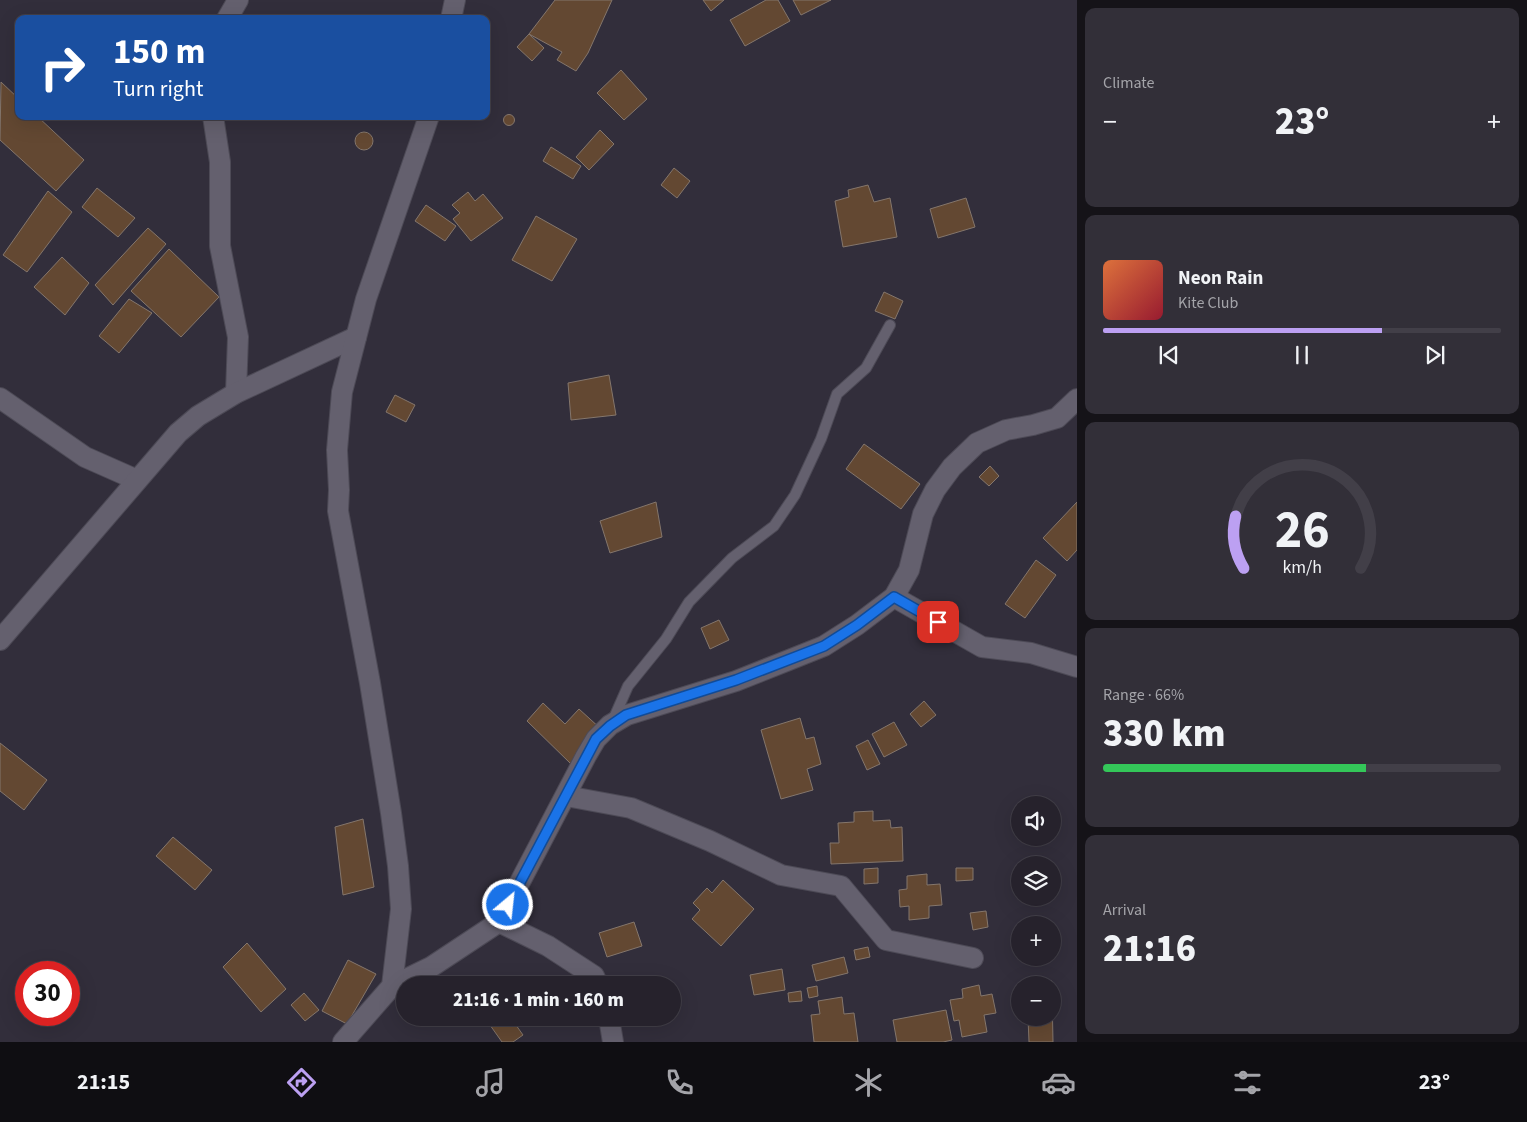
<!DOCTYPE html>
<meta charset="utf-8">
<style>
:root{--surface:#26222c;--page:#322f38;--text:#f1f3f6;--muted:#a4a4a9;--line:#423f48;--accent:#bca0f2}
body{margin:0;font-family:"Source Sans 3",sans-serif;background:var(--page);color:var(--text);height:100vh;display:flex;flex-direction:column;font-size:19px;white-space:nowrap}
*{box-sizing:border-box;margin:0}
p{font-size:16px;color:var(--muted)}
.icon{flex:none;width:28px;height:28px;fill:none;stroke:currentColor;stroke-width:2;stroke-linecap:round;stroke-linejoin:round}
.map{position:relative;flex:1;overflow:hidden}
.panel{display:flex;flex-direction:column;gap:8px;padding:8px;background:#151318;width:450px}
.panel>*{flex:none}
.guide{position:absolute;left:15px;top:15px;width:475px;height:105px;border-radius:10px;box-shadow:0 5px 20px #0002,0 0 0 1px var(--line);background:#1a4fa0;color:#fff;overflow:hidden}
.fabs{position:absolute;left:1011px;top:796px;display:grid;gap:10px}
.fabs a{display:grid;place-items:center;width:50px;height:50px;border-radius:50%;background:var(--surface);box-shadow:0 5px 20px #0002,0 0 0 1px var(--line);font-size:25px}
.speed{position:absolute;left:15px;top:961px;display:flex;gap:10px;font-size:25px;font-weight:700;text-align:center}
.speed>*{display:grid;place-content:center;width:65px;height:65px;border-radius:50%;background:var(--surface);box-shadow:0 5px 20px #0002,0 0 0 1px var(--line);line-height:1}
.speed .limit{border:8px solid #d22;background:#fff;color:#111}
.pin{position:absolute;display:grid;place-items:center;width:42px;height:42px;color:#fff;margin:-21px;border-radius:10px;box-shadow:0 2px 8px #0006}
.me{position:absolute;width:55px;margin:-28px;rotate:28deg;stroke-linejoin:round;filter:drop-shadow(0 0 4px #0008)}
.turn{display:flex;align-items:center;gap:18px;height:105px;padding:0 15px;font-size:22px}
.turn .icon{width:65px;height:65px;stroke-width:2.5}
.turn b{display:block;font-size:35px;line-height:42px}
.big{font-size:38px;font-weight:800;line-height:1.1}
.panel .widget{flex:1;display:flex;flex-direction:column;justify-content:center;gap:8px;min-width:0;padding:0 18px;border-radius:10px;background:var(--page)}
.panel .dial{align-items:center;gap:0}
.dial svg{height:130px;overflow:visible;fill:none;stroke:var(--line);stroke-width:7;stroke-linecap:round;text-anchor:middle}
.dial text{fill:var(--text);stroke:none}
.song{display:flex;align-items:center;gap:15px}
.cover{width:60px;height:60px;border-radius:8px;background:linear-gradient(135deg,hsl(20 70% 55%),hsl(350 70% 35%))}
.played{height:5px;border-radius:2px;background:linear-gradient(90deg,var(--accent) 70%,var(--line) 70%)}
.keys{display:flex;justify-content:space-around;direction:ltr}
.heat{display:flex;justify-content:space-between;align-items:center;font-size:28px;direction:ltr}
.charge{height:8px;border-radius:4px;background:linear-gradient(90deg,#34c759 66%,var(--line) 0)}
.trip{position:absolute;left:396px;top:976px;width:285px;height:50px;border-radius:25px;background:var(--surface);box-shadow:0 5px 20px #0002,0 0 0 1px var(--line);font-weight:800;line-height:50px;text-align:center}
.menu{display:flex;height:80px;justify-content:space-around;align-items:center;background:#0f0e12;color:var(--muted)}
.menu .icon{width:35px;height:35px}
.menu .current{color:var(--accent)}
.menu b{font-size:22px;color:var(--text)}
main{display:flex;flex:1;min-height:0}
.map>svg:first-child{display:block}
.building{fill:#634832;stroke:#84766c}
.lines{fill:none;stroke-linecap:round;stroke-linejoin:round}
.service-casing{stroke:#4d4a56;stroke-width:12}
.minor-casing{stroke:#4d4a56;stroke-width:22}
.service{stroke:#64606e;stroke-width:10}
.minor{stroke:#64606e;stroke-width:20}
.route-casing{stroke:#114b97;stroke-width:12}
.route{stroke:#1a73e8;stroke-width:9}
</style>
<main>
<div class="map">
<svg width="1077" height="1042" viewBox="0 0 1077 1042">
<rect width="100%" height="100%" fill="#322e3b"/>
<g class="building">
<path d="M555 0H612L588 53 576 71 557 60 562 52 529 34Z"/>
<path d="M703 0H724L711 11Z"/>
<path d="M766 0H778L790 21 745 46 730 20Z"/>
<path d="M793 0H831L801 15Z"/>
<path d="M529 34 544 48 532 61 517 47Z"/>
<path d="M621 70 647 99 624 120 597 93Z"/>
<path d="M1 82 19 99V116H37L84 160 56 191 0 140Z"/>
<circle cx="509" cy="120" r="5.5"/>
<path d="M600 130 614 144 589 170 576 157Z"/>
<circle cx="364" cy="141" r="9"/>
<path d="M551 147 581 166 573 179 543 161Z"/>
<path d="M674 168 690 181 677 198 661 185Z"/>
<path d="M868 185 874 202 890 198 897 237 843 247 835 201 849 197 848 190Z"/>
<path d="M97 188 135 218 118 237 82 207Z"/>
<path d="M48 191 72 212 27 272 3 255Z"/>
<path d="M468 192 475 201 483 194 503 218 471 241 453 219 460 213 452 205Z"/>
<path d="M966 198 975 227 938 238 930 209Z"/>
<path d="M426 205 456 226 445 241 415 221Z"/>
<path d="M536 216 577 239 552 281 512 260Z"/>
<path d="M148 228 166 244 113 305 95 285Z"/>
<path d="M169 249 219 297 181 337 131 291Z"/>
<path d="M62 257 89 283 65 315 34 287Z"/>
<path d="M884 292 903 301 895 319 875 311Z"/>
<path d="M129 299 152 313 119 353 99 336Z"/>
<path d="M609 375 616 415 571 420 568 383Z"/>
<path d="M395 395 415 405 406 422 386 412Z"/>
<path d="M864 444 920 484 901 509 846 469Z"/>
<path d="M990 466 999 476 989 486 979 477Z"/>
<path d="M656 502 662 537 610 553 600 521Z"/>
<path d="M1077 502V550L1067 561 1043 538Z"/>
<path d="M1036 560 1056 575 1025 618 1005 604Z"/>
<path d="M719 620 729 640 710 649 701 628Z"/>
<path d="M924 701 936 715 921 727 910 714Z"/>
<path d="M543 703 565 724 579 709 601 729 571 764 527 721Z"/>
<path d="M800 718 806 739 814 737 821 764 807 769 813 790 781 799 761 730Z"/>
<path d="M894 722 907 745 884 757 872 734Z"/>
<path d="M868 740 880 764 867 770 856 746Z"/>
<path d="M0 743 47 780 24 810 0 791Z"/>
<path d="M873 811V821L890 820 891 828 902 827 903 861 831 864 830 843H839L838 823 854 822V812Z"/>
<path d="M363 819 374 887 343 895 335 827Z"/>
<path d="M173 837 212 870 195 890 156 856Z"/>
<path d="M878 868V883L864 884V869Z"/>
<path d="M956 868H973V880L956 881Z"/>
<path d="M927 874V885L940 884 942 905 929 906V918L909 920V906L900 907 899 890 907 889V876Z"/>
<path d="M723 880 754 909 721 946 692 919 700 910 693 903 707 888 712 893Z"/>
<path d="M986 911 988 927 973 930 970 913Z"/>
<path d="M634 922 642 946 607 957 599 933Z"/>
<path d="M247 943 286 989 261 1012 223 967Z"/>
<path d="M868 947 870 957 856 960 854 950Z"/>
<path d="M844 957 848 973 816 981 812 965Z"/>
<path d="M348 960 376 974 347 1024 322 1011Z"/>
<path d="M782 969 785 990 754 995 750 975Z"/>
<path d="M1052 981V985H1028V982Z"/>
<path d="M979 985 981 996 992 994 996 1013 984 1015 987 1032 962 1037 959 1020 954 1021 950 1000 963 998 962 989Z"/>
<path d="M817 986 818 996 809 998 807 988Z"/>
<path d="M801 991 802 1001 789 1002 788 993Z"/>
<path d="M304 993 319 1010 305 1021 291 1005Z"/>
<path d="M1052 994 1053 1042H1029L1028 1018H1052Z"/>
<path d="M842 997 844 1014 854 1013 858 1042H814L811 1015 820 1014 818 1001Z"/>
<path d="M946 1010 952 1040 943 1042H897L893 1020Z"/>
<path d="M485 1018H511L523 1035 513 1042H502Z"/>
</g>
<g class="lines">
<defs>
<path id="service" d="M613 720 628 686 666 639 689 602 732 558 774 526 795 495 821 439 837 394 866 368 890 325"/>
<g id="minor">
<path d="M227 19 238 0"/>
<path d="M451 19 455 0"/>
<path d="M213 116 220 162V246L238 337 236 393"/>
<path d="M0 398 85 457 137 480"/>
<path d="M894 597 982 647 1031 653 1077 667"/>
<path d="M0 640 178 433 198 416 236 393 356 337"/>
<path d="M566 796 631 808 710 841 781 875 841 886 886 940 973 958"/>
<path d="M499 922 586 756 596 739 610 725 627 715 736 681 789 660 824 646 857 625 894 597 909 570 923 514 935 490 952 467 977 443 1006 430 1033 425 1057 418 1077 399"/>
<path d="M392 986 431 967 499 922 548 946 594 976 598 985"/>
<path d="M609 1018 613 1042"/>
<path d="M343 1042 392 986 401 909 398 866 391 813 370 683 338 511 339 490 337 450 342 392 366 299 429 116"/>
</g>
</defs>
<use href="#service" class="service-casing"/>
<use href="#minor" class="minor-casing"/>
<use href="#service" class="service"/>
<use href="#minor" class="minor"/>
</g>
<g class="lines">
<defs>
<path id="route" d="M508 905 596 739 610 726 626 715 736 680 824 646 857 625 894 597 938 622"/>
</defs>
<use href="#route" class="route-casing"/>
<use href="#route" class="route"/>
</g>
</svg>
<div class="fabs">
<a><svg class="icon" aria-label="sound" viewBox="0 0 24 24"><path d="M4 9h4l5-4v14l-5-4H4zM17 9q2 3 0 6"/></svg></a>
<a><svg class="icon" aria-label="layers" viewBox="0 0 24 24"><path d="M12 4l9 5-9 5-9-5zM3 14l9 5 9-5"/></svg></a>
<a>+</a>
<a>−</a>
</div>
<div class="speed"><div class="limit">30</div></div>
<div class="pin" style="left:938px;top:622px;background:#d93025"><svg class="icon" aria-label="arrive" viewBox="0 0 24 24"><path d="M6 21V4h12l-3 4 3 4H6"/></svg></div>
<svg class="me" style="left:508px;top:905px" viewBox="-20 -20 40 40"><circle r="17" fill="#1a73e8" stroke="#fff" stroke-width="3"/><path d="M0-11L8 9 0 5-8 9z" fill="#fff"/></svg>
<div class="trip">21:16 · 1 min · 160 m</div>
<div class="guide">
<div class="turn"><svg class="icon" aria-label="right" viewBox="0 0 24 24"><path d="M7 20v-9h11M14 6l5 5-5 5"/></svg><div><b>150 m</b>Turn right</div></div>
</div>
</div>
<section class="panel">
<div class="widget"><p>Climate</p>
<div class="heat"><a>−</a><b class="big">23°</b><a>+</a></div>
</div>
<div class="widget">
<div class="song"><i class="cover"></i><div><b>Neon Rain</b><p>Kite Club</p></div></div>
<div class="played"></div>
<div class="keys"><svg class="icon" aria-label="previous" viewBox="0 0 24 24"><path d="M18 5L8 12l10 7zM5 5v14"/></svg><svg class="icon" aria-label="pause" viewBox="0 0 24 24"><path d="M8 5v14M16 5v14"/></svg><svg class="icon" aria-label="next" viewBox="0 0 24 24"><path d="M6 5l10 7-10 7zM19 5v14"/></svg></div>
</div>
<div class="widget dial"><svg viewBox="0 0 100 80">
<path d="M14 69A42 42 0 1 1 86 69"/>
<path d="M14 69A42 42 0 0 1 9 37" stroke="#bca0f2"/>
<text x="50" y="56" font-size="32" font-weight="700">26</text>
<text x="50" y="72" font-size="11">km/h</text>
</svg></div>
<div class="widget"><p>Range · 66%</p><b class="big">330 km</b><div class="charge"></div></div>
<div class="widget"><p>Arrival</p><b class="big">21:16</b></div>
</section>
</main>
<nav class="menu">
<b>21:15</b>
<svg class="icon current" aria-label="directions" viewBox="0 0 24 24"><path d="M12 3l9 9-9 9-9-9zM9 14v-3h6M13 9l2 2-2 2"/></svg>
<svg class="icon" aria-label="music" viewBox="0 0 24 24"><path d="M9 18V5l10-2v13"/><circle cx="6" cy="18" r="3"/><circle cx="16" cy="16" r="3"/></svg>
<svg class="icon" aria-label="phone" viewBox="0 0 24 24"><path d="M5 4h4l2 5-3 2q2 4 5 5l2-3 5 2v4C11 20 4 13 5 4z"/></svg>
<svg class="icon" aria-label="climate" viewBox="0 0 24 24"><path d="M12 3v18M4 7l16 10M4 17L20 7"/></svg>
<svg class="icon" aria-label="car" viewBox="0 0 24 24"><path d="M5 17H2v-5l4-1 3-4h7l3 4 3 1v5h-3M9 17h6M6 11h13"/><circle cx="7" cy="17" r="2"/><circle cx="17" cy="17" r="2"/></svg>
<svg class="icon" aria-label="filters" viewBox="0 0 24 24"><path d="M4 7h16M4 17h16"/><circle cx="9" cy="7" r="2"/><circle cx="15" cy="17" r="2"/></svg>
<b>23°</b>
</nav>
